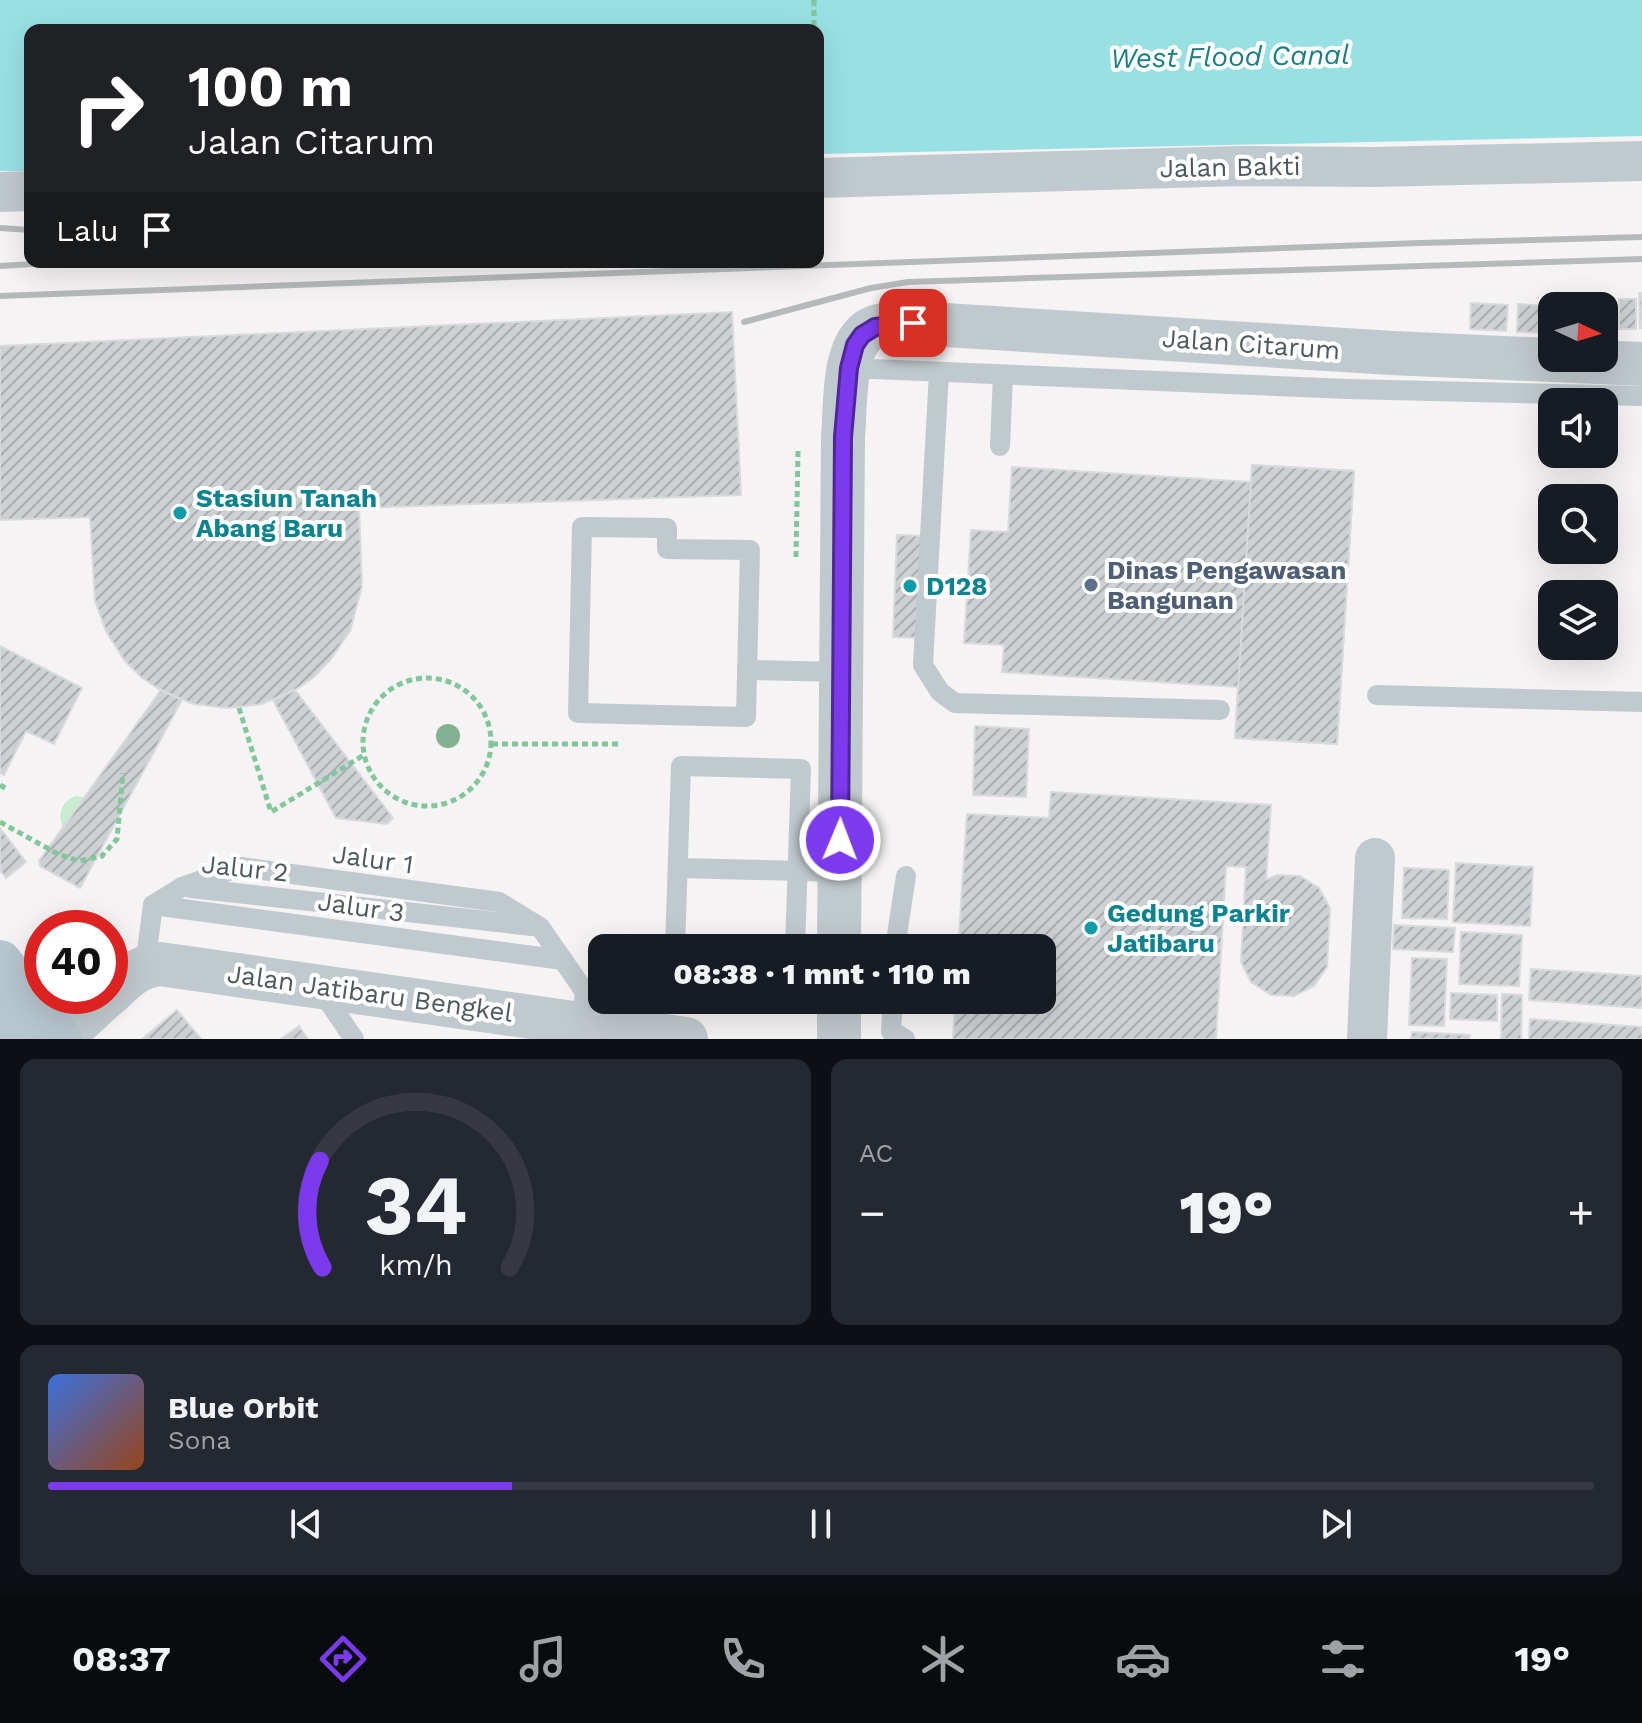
<!DOCTYPE html>
<html lang="id">
<meta charset="utf-8">
<style>
:root{--surface:#171b24;--page:#242831;--text:#f1f3f6;--muted:#9ea1a6;--line:#363941;--accent:#7c3aed}
body{margin:0;font-family:"Work Sans",sans-serif;background:var(--page);color:var(--text);height:100vh;display:flex;flex-direction:column;font-size:30px;white-space:nowrap}
*{box-sizing:border-box;margin:0}
p{font-size:26px;color:var(--muted)}
.icon{flex:none;width:44px;height:44px;fill:none;stroke:currentColor;stroke-width:2;stroke-linecap:round;stroke-linejoin:round}
.map{position:relative;height:1039px;overflow:hidden}
.sheet{display:flex;flex-direction:column;gap:20px;padding:20px;background:#0d0f14;flex:1}
.sheet>*{flex:none}
.hud{position:absolute;left:24px;top:24px;width:800px;height:244px;border-radius:16px;box-shadow:0 8px 32px #0002;background:#202124;color:#fff;overflow:hidden}
.needle{width:52px;rotate:94deg}
.controls{position:absolute;left:1538px;top:292px;display:grid;gap:16px}
.controls a{display:grid;place-items:center;width:80px;height:80px;border-radius:16px;background:var(--surface);box-shadow:0 8px 32px #0002;font-size:40px}
.speed{position:absolute;left:24px;top:910px;display:flex;gap:16px;font-size:40px;font-weight:700;text-align:center}
.speed>*{display:grid;place-content:center;width:104px;height:104px;border-radius:50%;background:var(--surface);box-shadow:0 8px 32px #0002;line-height:1}
.speed .limit{border:12px solid #d22;background:#fff;color:#111}
.pin{position:absolute;display:grid;place-items:center;width:68px;height:68px;color:#fff;margin:-34px;border-radius:16px;box-shadow:0 4px 12px #0006}
.me{position:absolute;width:88px;margin:-44px;rotate:1deg;stroke-linejoin:round;filter:drop-shadow(0 0 6px #0008)}
.turn{display:flex;align-items:center;gap:28px;height:168px;padding:0 32px;font-size:36px}
.turn .icon{width:104px;height:104px;stroke-width:2.5}
.turn b{display:block;font-size:56px;line-height:68px}
.then{display:flex;align-items:center;height:76px;padding:0 32px;background:#0003;gap:16px;font-size:30px}
.big{font-size:60px;font-weight:800;line-height:1.1}
.sheet .card{flex:1;display:flex;flex-direction:column;justify-content:center;gap:12px;min-width:0;padding:0 28px;border-radius:16px;background:var(--page)}
.sheet .dial{align-items:center;gap:0}
.dial svg{height:208px;overflow:visible;fill:none;stroke:var(--line);stroke-width:7;stroke-linecap:round;text-anchor:middle}
.dial text{fill:var(--text);stroke:none}
.song{display:flex;align-items:center;gap:24px}
.cover{width:96px;height:96px;border-radius:12px;background:linear-gradient(135deg,hsl(220 70% 55%),hsl(20 70% 35%))}
.played{height:8px;border-radius:4px;background:linear-gradient(90deg,var(--accent) 30%,var(--line) 30%)}
.keys{display:flex;justify-content:space-around;direction:ltr}
.heat{display:flex;justify-content:space-between;align-items:center;font-size:44px;direction:ltr}
.sheet .tiles{flex:1;display:grid;gap:20px;grid-template-columns:1fr 1fr}
.card:last-child{grid-column:span 2}
.trip{position:absolute;left:588px;top:934px;width:468px;height:80px;border-radius:16px;background:var(--surface);box-shadow:0 8px 32px #0002;font-weight:800;line-height:80px;text-align:center}
.menu{display:flex;height:128px;justify-content:space-around;align-items:center;background:#090b0e;color:var(--muted)}
.menu .icon{width:56px;height:56px}
.menu .active{color:var(--accent)}
.menu b{font-size:36px;color:var(--text)}
.map>svg:first-child{display:block}
.green{fill:#c7ecd0}
.water{fill:#99e0e4}
.building{fill:url(#building-hatch);stroke:#d8dadd;stroke-width:2}
.lines{fill:none;stroke-linecap:round;stroke-linejoin:round}
.path{stroke:#82c79b;stroke-width:5;stroke-dasharray:6 4;stroke-linecap:butt}
.service{stroke:#c0c9cd;stroke-width:20}
.minor{stroke:#c0c9cd;stroke-width:40}
.tertiary{stroke:#c0c9cd;stroke-width:44}
.primary{stroke:#b6c6ce;stroke-width:44}
.rail{stroke:#b6b9bc;stroke-width:6}
.tree{fill:#81b191}
.route-casing{stroke:#51269a;stroke-width:20}
.route{stroke:#7c3aed;stroke-width:14}
.culture-dot{fill:#0f9aa8;stroke:#fff;stroke-width:3}
.service-dot{fill:#5c6f8a;stroke:#fff;stroke-width:3}
.labels{text-anchor:middle;stroke-width:8;stroke-linejoin:round;paint-order:stroke}
.street-label{font-size:26px;fill:#4c595e;stroke:#fff}
.culture-label{font-size:26px;font-weight:bold;fill:#0d838f;stroke:#fff;text-anchor:start}
.service-label{font-size:26px;font-weight:bold;fill:#4e5e75;stroke:#fff;text-anchor:start}
.water-label{font-size:28px;font-style:italic;fill:#1a7f85;stroke:#fff}
</style>
<div class="map">
<svg width="1642" height="1039" viewBox="0 0 1642 1039">
<defs>
<pattern id="building-hatch" width="6" height="6" patternUnits="userSpaceOnUse" patternTransform="scale(2)"><rect width="6" height="6" fill="#cdd1d4"/><path d="M-1 1l2-2M0 6l6-6M5 7l2-2" fill="none" stroke="#a9adaf"/></pattern>
</defs>
<rect width="100%" height="100%" fill="#f5f3f3"/>
<path class="green" d="M75 796 86 797 64 830C57 814 60 804 75 796Z"/>
<path class="water" d="M0 0H1642V136L818 154V30H30V171H0Z"/>
<g class="building">
<path d="M1639 293H1642V328H1640Z"/>
<path d="M1601 298H1614L1613 325H1604Z"/>
<rect x="1619" y="299" width="17" height="30"/>
<path d="M1471 303 1508 305 1506 331 1470 329Z"/>
<path d="M1518 304 1547 306 1546 333 1517 332Z"/>
<path d="M732 312 741 495 359 508 362 586 350 631 330 660 314 677 295 690 262 704 228 708 193 704 161 690 141 677 125 661 106 631 95 601 90 517 0 520V346Z"/>
<path d="M1252 465 1354 471 1337 744 1235 738 1238 687 1002 672 1004 645 964 643 971 530 1008 532 1012 467 1251 482Z"/>
<path d="M1252 465 1354 471 1337 744 1235 738Z"/>
<path d="M897 535 926 536 922 638 893 637Z"/>
<path d="M0 646 82 688 54 744 26 731 4 775 0 773Z"/>
<path d="M161 690 182 700 80 888 40 866 39 861Z"/>
<path d="M295 690 393 818 387 824 336 818 273 700Z"/>
<path d="M975 726 1029 729 1026 797 973 795Z"/>
<path d="M1051 792 1271 805 1266 880 1277 875 1300 876 1319 888 1330 908 1327 967 1314 986 1294 996 1271 995 1251 982 1241 962 1246 867 1226 866 1216 1039H953L955 1000H1042V948H958L967 814 1049 818Z"/>
<path d="M0 828 26 862 6 878 0 870Z"/>
<path d="M1456 863 1533 867 1530 926 1453 922Z"/>
<path d="M1404 868 1449 870 1447 919 1402 918Z"/>
<path d="M1394 925 1455 928 1453 952 1393 949Z"/>
<path d="M1461 932 1522 935 1519 986 1459 984Z"/>
<path d="M1412 958 1447 959 1444 1026 1409 1025Z"/>
<path d="M1531 969 1642 976V1008L1529 1000Z"/>
<path d="M1451 993 1497 995V1021L1450 1019Z"/>
<path d="M1502 994 1522 995 1521 1039H1501Z"/>
<path d="M177 1010 201 1039H142Z"/>
<path d="M1530 1019 1642 1027V1039H1529Z"/>
<path d="M299 1026 308 1039H281Z"/>
<path d="M1412 1032 1470 1035 1469 1039H1411Z"/>
</g>
<g class="lines">
<g class="path">
<path d="M814 0V30"/>
<path d="M796 557 798 451"/>
<circle cx="427" cy="742" r="64"/>
<path d="M239 708 271 812 364 755"/>
<path d="M492 744H620"/>
<path d="M0 785 7 789"/>
<path d="M0 822 58 854 79 861 102 856 117 839 123 773"/>
</g>
<g class="service">
<path d="M849 368 1348 389 1642 396"/>
<path d="M939 372 923 665 940 692 955 703 1220 710"/>
<path d="M1000 446 1003 375"/>
<path d="M582 527 667 528V549L750 550 746 717 578 713Z"/>
<path d="M747 670 841 672"/>
<path d="M1377 695 1642 702"/>
<path d="M678 868 840 872"/>
<path d="M191 888 532 926"/>
<path d="M153 905 182 887 240 867 499 902 540 927 585 992 582 1023"/>
<path d="M153 905 563 960"/>
<path d="M675 948 681 766 801 769 795 948"/>
<path d="M895 948 906 876"/>
<path d="M145 966 153 905"/>
<path d="M320 989 354 1039"/>
<path d="M893 1000 891 1031 905 1039"/>
</g>
<g class="minor">
<path d="M818 178 1240 166 1375 167 1642 161"/>
<path d="M0 192 30 191"/>
<path d="M1367 1039 1375 858"/>
</g>
<g class="tertiary">
<path d="M839 948 843 437C846 406 841 340 875 327 886 323 901 324 913 323L1392 353 1642 364"/>
<path d="M110 994C126 978 137 967 160 964L686 1039"/>
<path d="M60 1039 107 996"/>
<path d="M839 1039V1000"/>
</g>
<g class="primary">
<path d="M0 962 60 1039"/>
<path d="M0 1012 21 1039"/>
</g>
<g class="rail">
<path d="M0 228 30 230"/>
<path d="M0 266 67 262"/>
<path d="M0 296 1420 243 1642 237"/>
<path d="M744 322 871 288 908 282 1642 259"/>
</g>
</g>
<circle class="tree" cx="448" cy="736" r="12"/>
<g class="lines">
<defs>
<path id="route" d="M840 840 843 437 849 368 855 345 862 335 875 327 913 323"/>
</defs>
<use href="#route" class="route-casing"/>
<use href="#route" class="route"/>
</g>
<g class="culture-dot">
<circle cx="180" cy="513" r="8"/>
<circle cx="910" cy="586" r="8"/>
<circle cx="1091" cy="928" r="8"/>
</g>
<circle class="service-dot" cx="1091" cy="585" r="8"/>
<g class="labels">
<g class="street-label">
<text transform="translate(1230 167) rotate(-1)" y="9">Jalan Bakti</text>
<text transform="translate(1251 344) rotate(4)" y="9">Jalan Citarum</text>
<text transform="translate(373 859) rotate(8)" y="9">Jalur 1</text>
<text transform="translate(245 868) rotate(6)" y="9">Jalur 2</text>
<text transform="translate(361 907) rotate(8)" y="9">Jalur 3</text>
<text transform="translate(370 993) rotate(8)" y="9">Jalan Jatibaru Bengkel</text>
</g>
<g class="culture-label">
<text x="196" y="507">Stasiun Tanah<tspan x="196" dy="30">Abang Baru</tspan></text>
<text x="926" y="595">D128</text>
<text x="1107" y="922">Gedung Parkir<tspan x="1107" dy="30">Jatibaru</tspan></text>
</g>
<g class="service-label">
<text x="1107" y="579">Dinas Pengawasan<tspan x="1107" dy="30">Bangunan</tspan></text>
</g>
<g class="water-label">
<text transform="translate(1230 56) rotate(-1)" y="10">West Flood Canal</text>
</g>
</g>
</svg>
<div class="controls">
<a><svg class="needle" viewBox="-14 -14 28 28"><path d="M0-13l5 13h-10z" fill="#e53935"/><path d="M0 13l5-13h-10z" fill="#9ea1a6"/></svg></a>
<a><svg class="icon" aria-label="sound" viewBox="0 0 24 24"><path d="M4 9h4l5-4v14l-5-4H4zM17 9q2 3 0 6"/></svg></a>
<a><svg class="icon" aria-label="search" viewBox="0 0 24 24"><circle cx="10" cy="10" r="6"/><path d="M15 15l6 6"/></svg></a>
<a><svg class="icon" aria-label="layers" viewBox="0 0 24 24"><path d="M12 4l9 5-9 5-9-5zM3 14l9 5 9-5"/></svg></a>
</div>
<div class="speed"><div class="limit">40</div></div>
<div class="pin" style="left:913px;top:323px;background:#d93025"><svg class="icon" aria-label="arrive" viewBox="0 0 24 24"><path d="M6 21V4h12l-3 4 3 4H6"/></svg></div>
<svg class="me" style="left:840px;top:840px" viewBox="-20 -20 40 40"><circle r="17" fill="#7c3aed" stroke="#fff" stroke-width="3"/><path d="M0-11L8 9 0 5-8 9z" fill="#fff"/></svg>
<div class="trip">08:38 · 1 mnt · 110 m</div>
<div class="hud">
<div class="turn"><svg class="icon" aria-label="right" viewBox="0 0 24 24"><path d="M7 20v-9h11M14 6l5 5-5 5"/></svg><div><b>100 m</b>Jalan Citarum</div></div>
<div class="then">Lalu<svg class="icon" aria-label="arrive" viewBox="0 0 24 24"><path d="M6 21V4h12l-3 4 3 4H6"/></svg></div>
</div>
</div>
<section class="sheet">
<div class="tiles">
<div class="card dial"><svg viewBox="0 0 100 80">
<path d="M14 69A42 42 0 1 1 86 69"/>
<path d="M14 69A42 42 0 0 1 13 28" stroke="#7c3aed"/>
<text x="50" y="56" font-size="32" font-weight="700">34</text>
<text x="50" y="72" font-size="11">km/h</text>
</svg></div>
<div class="card"><p>AC</p>
<div class="heat"><a>−</a><b class="big">19°</b><a>+</a></div>
</div>
<div class="card">
<div class="song"><i class="cover"></i><div><b>Blue Orbit</b><p>Sona</p></div></div>
<div class="played"></div>
<div class="keys"><svg class="icon" aria-label="previous" viewBox="0 0 24 24"><path d="M18 5L8 12l10 7zM5 5v14"/></svg><svg class="icon" aria-label="pause" viewBox="0 0 24 24"><path d="M8 5v14M16 5v14"/></svg><svg class="icon" aria-label="next" viewBox="0 0 24 24"><path d="M6 5l10 7-10 7zM19 5v14"/></svg></div>
</div>
</div>
</section>
<nav class="menu">
<b>08:37</b>
<svg class="icon active" aria-label="directions" viewBox="0 0 24 24"><path d="M12 3l9 9-9 9-9-9zM9 14v-3h6M13 9l2 2-2 2"/></svg>
<svg class="icon" aria-label="music" viewBox="0 0 24 24"><path d="M9 18V5l10-2v13"/><circle cx="6" cy="18" r="3"/><circle cx="16" cy="16" r="3"/></svg>
<svg class="icon" aria-label="phone" viewBox="0 0 24 24"><path d="M5 4h4l2 5-3 2q2 4 5 5l2-3 5 2v4C11 20 4 13 5 4z"/></svg>
<svg class="icon" aria-label="climate" viewBox="0 0 24 24"><path d="M12 3v18M4 7l16 10M4 17L20 7"/></svg>
<svg class="icon" aria-label="car" viewBox="0 0 24 24"><path d="M5 17H2v-5l4-1 3-4h7l3 4 3 1v5h-3M9 17h6M6 11h13"/><circle cx="7" cy="17" r="2"/><circle cx="17" cy="17" r="2"/></svg>
<svg class="icon" aria-label="filters" viewBox="0 0 24 24"><path d="M4 7h16M4 17h16"/><circle cx="9" cy="7" r="2"/><circle cx="15" cy="17" r="2"/></svg>
<b>19°</b>
</nav>
